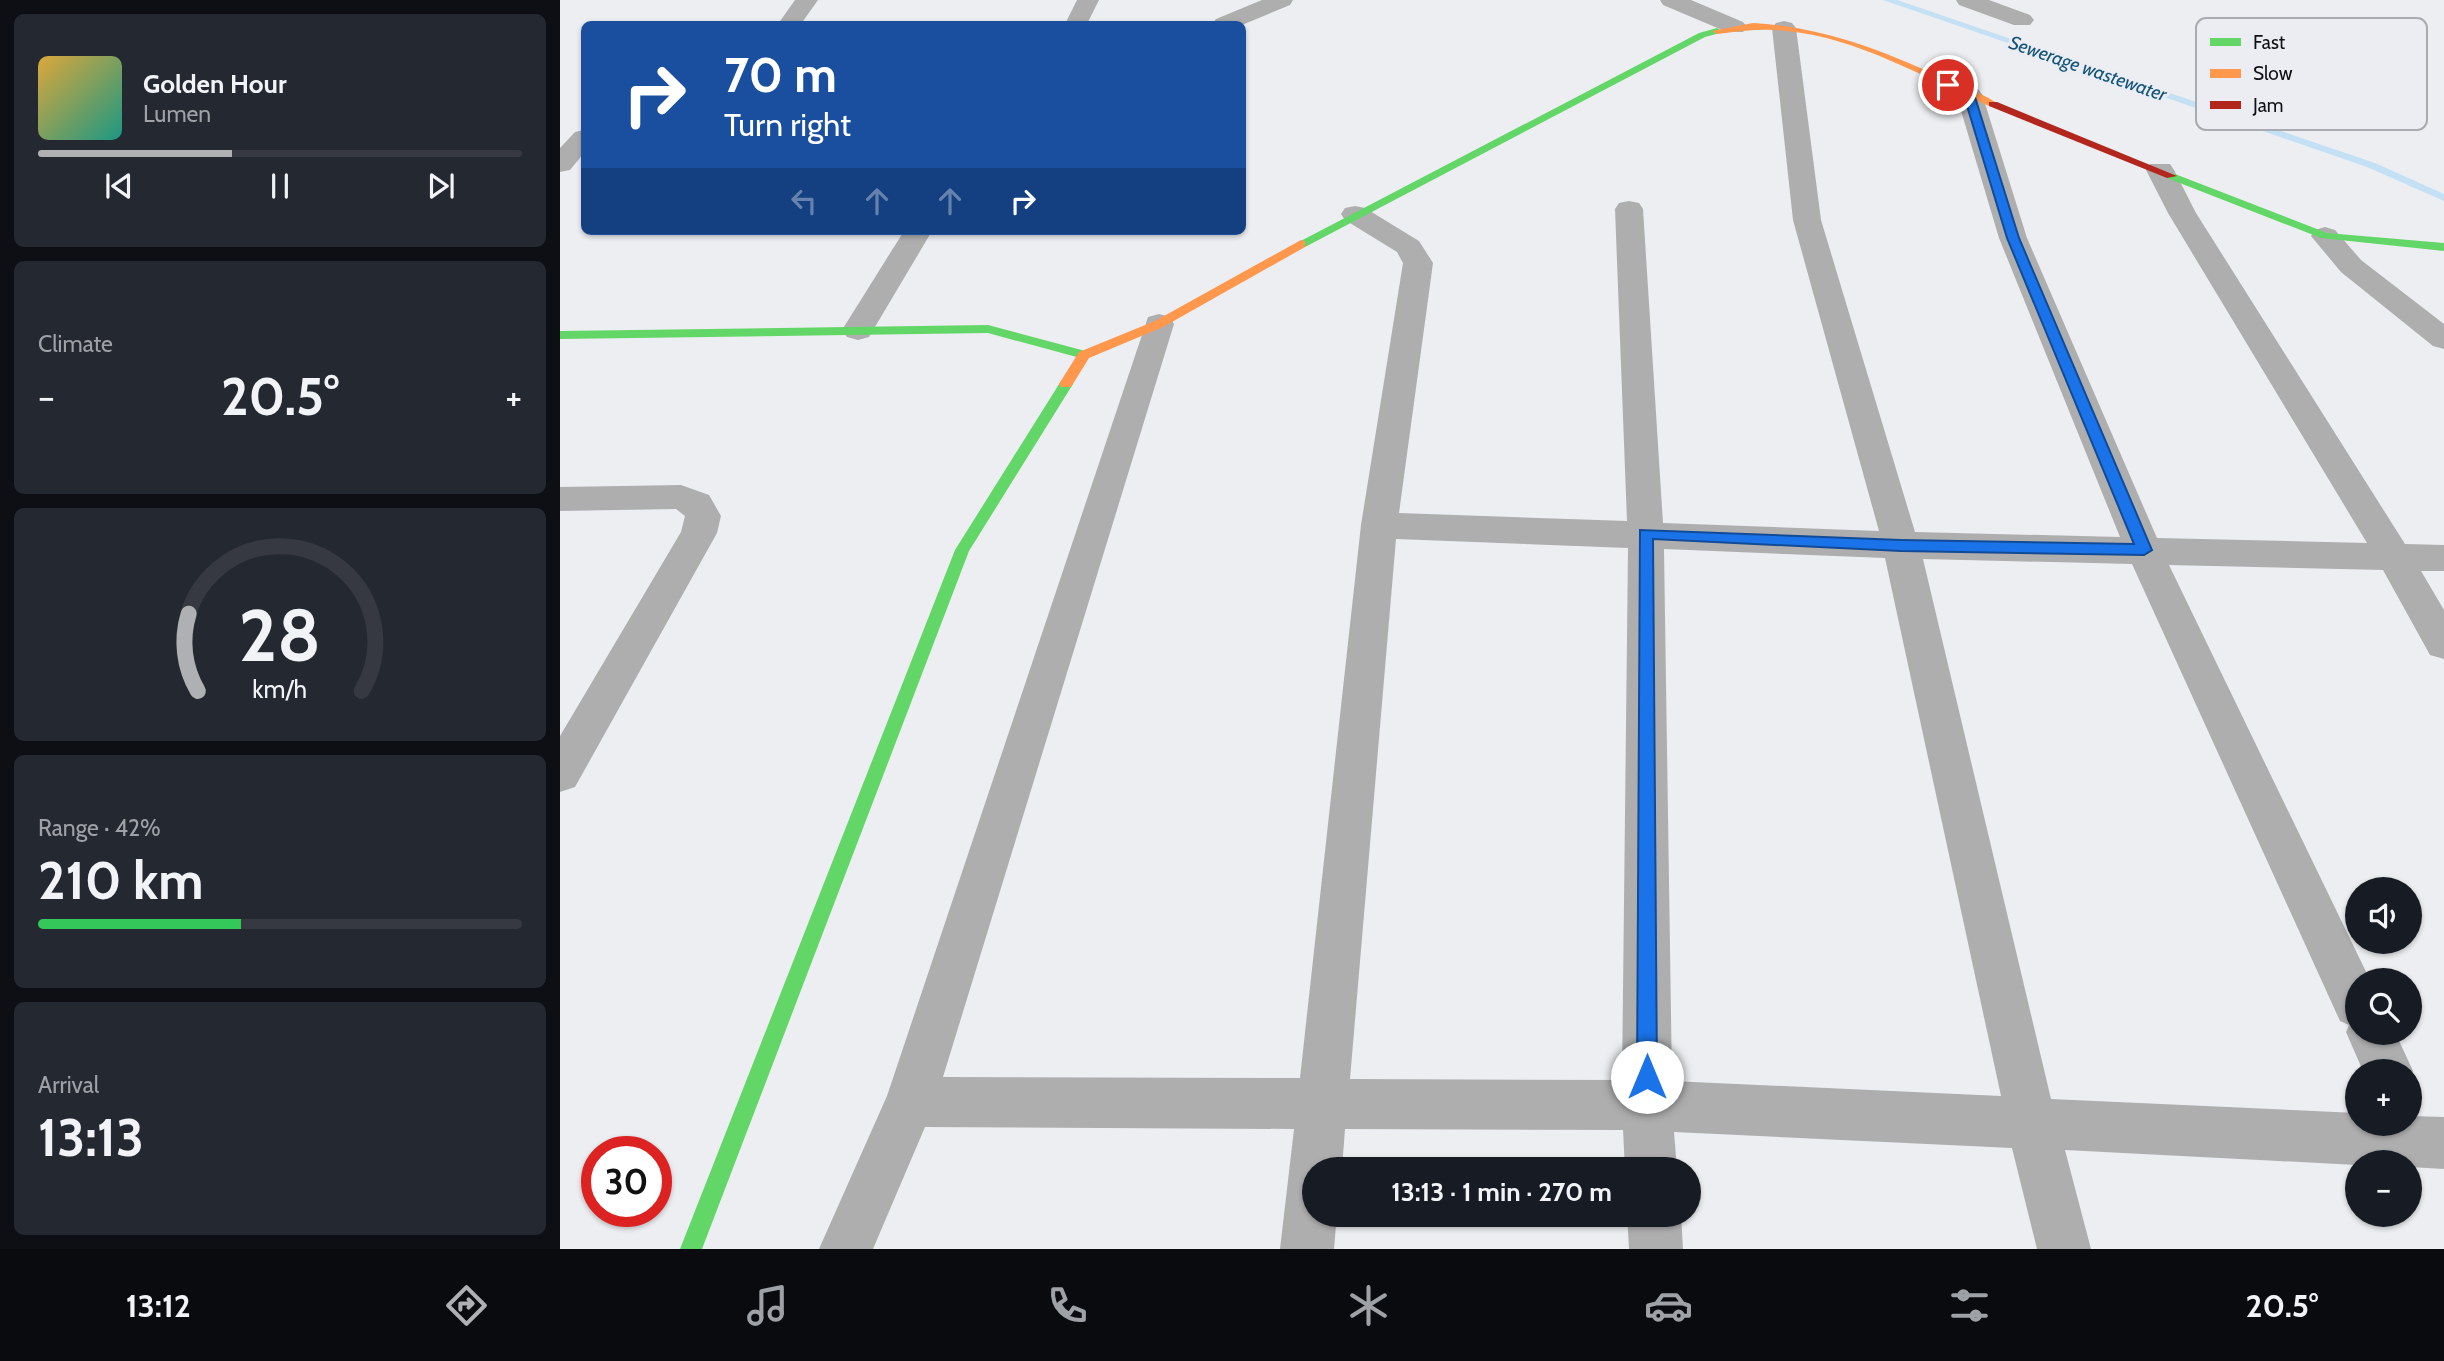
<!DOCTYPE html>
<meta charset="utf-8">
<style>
:root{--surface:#171b24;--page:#242831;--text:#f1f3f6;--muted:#9ea1a6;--line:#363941;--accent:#afb0b3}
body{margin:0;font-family:Cabin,sans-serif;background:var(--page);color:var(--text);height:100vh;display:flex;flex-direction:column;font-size:26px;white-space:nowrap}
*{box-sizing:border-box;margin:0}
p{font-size:23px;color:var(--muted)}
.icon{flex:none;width:38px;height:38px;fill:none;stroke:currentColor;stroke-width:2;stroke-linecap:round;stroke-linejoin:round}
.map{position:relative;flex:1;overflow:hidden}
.side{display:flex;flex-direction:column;gap:14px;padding:14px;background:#0d0f14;width:560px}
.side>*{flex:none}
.top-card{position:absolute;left:21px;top:21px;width:665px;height:214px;border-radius:10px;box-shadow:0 2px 5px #0004;background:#1a4fa0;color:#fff;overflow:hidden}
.buttons{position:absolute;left:1785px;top:877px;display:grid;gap:14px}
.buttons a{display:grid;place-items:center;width:77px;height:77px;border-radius:50%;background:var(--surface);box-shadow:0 2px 5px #0004;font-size:35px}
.speed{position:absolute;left:21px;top:1136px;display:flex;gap:14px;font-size:35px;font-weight:700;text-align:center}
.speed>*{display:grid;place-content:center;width:91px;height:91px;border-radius:50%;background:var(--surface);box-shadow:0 2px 5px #0004;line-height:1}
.speed .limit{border:10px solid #d22;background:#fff;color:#111}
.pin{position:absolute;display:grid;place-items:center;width:60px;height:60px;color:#fff;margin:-30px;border:4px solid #fff;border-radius:50%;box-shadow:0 2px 7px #0007}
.me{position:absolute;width:77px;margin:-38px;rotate:0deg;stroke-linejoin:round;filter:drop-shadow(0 0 5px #0008)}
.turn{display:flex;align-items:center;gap:24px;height:147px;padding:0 28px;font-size:32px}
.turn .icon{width:91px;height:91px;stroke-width:2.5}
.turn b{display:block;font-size:49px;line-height:60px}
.lanes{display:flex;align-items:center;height:66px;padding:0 28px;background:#0003;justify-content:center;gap:35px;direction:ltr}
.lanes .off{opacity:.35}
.big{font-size:52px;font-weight:700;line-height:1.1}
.side .card{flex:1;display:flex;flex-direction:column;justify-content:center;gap:10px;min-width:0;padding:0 24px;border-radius:10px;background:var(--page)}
.side .dial{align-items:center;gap:0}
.dial svg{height:182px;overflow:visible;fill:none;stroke:var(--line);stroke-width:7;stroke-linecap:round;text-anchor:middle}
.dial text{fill:var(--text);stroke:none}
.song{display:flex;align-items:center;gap:21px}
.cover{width:84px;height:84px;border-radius:10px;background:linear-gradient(135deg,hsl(40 70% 55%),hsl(170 70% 35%))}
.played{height:7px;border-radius:4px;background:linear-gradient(90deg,var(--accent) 40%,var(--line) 40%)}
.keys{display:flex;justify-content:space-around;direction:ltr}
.heat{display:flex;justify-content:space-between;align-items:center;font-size:38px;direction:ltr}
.charge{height:10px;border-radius:5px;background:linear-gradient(90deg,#34c759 42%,var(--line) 0)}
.trip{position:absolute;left:742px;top:1157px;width:399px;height:70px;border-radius:35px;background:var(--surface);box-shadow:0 2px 5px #0004;font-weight:700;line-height:70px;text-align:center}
.tab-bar{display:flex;height:112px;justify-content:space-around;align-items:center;background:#090b0e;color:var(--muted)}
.tab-bar .icon{width:49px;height:49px}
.tab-bar .on{color:var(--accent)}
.tab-bar b{font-size:32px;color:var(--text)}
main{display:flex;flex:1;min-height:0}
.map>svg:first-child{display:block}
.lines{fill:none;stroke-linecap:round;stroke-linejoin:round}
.stream{fill:#c4e0f4;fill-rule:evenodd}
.street{fill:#afaeaf;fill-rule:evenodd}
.fast{fill:#63d668;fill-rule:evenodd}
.slow{fill:#ff974d;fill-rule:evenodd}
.jam{fill:#b3261e;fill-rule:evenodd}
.route{fill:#1a73e8;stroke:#114b97;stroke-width:2}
.labels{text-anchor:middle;stroke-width:6;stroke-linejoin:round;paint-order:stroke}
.far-water-label{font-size:19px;font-style:italic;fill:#135579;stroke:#ebedf3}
.key{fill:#ebedf3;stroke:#aaabb0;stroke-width:2}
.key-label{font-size:19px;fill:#111114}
</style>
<main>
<section class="side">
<div class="card">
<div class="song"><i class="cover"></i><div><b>Golden Hour</b><p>Lumen</p></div></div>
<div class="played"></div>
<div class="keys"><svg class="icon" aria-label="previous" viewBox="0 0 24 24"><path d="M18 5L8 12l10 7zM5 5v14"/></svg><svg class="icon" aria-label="pause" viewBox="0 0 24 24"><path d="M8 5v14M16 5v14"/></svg><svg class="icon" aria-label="next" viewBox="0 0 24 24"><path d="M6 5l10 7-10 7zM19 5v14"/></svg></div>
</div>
<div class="card"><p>Climate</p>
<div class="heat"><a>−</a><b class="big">20.5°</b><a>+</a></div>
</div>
<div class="card dial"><svg viewBox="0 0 100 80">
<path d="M14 69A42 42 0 1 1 86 69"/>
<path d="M14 69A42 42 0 0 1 10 35" stroke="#afb0b3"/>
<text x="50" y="56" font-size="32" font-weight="700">28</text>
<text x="50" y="72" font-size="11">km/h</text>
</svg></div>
<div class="card"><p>Range · 42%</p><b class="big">210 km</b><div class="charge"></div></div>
<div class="card"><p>Arrival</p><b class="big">13:13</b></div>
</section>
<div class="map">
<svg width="1884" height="1249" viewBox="0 0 1884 1249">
<rect width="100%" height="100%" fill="#edeef1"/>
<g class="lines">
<path class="stream" d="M1323 0H1337L1815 163 1884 194V201L1807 167Z"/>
<g class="street">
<path d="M235 0H258L241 24H218Z"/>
<path d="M517 0H539L527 24H505Z"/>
<path d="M702 0H733L730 5 682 25 652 24 656 19Z"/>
<path d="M1100 0H1131L1183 22 1187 27 1183 32H1167L1103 5Z"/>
<path d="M1396 0H1429L1470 15 1474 20 1470 25H1454L1399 5Z"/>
<path d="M1224 21 1232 23 1236 28 1261 220 1355 532 1560 537 1439 238 1396 94 1400 89H1418L1422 94 1467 238 1597 538 1807 543 1608 213 1586 170 1590 164H1610L1614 170 1636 213 1845 544 1884 545V571H1861L1884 610V659L1870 655 1823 570 1609 565 1810 980H1797V1032H1835L1853 1071 1850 1078V1071H1803L1786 1032 1789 1025 1780 1021 1572 564 1363 559 1491 1099 1797 1113V1124H1850V1116L1884 1117V1169L1850 1167V1162H1797V1165L1505 1150 1531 1249H1477L1452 1148 1114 1132 1117 1169H1065L1063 1130 785 1129 782 1169H754V1214H777L774 1249H720L734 1129 365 1127 313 1249H259L327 1096 588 317 599 314 610 317 614 324 383 1077 740 1078 801 525 843 263 837 252 785 220 781 214 785 208 795 206 805 208 859 241 873 263 839 513 1067 521 1055 209 1059 203 1069 201 1079 203 1083 209 1103 523 1319 531 1233 220 1212 28 1216 23ZM836 539 1068 548 1062 1080 790 1079ZM1104 549 1325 558 1441 1096 1112 1081Z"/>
<path d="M24 130V153L10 170 0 172V148L15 132Z"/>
<path d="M1765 227 1775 230 1801 260 1884 324V349L1873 346 1781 272 1751 236 1755 230Z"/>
<path d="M344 231H372L309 337 298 340 287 337 282 330Z"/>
<path d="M121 485 149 495 161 516 157 533 15 787 0 792V736L121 532 125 516 116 509 0 511V487Z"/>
<path d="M1067 1214H1121L1123 1249H1069Z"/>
</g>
<g class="fast">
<path d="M1157 28 1162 31 1160 33 1145 37 745 247H737L735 244 1139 33Z"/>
<path d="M1607 174H1615L1767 233 1884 243V251L1761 238 1607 178Z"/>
<path d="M428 325 529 352 530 355 524 359 428 333 0 339V331Z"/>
<path d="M506 380 513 384 409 551 142 1249H120L395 550 501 381Z"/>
</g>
<g class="slow">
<path d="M1193 23C1264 27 1325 51 1389 81 1405 88 1425 94 1438 104L1429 106C1365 78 1298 38 1227 31 1203 28 1181 31 1157 34L1152 31Z"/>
<path d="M741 240 745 241V247L603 327 529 358 511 387H501L499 384 519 352 595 321Z"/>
</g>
<path class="jam" d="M1429 102H1437L1617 176 1607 178 1429 106Z"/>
</g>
<path class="route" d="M1384 82H1392L1414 94 1459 238 1592 550 1584 555 1341 551 1093 539 1097 1077 1094 1085 1087 1088 1080 1085 1077 1077 1080 530 1341 540 1574 544 1447 238 1404 96 1384 87Z"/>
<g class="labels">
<g class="far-water-label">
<text transform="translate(1528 68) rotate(19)" y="7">Sewerage wastewater</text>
</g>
</g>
<rect x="1636" y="18" width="231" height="112" rx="10" class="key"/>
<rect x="1650" y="38" width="31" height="8" fill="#63d668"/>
<rect x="1650" y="69" width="31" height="9" fill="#ff974d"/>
<rect x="1650" y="101" width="31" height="8" fill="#b3261e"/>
<g class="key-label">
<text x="1693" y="49">Fast</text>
<text x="1693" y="80">Slow</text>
<text x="1693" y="112">Jam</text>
</g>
</svg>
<div class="buttons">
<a><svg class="icon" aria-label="sound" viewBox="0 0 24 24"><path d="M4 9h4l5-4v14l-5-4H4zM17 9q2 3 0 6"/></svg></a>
<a><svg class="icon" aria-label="search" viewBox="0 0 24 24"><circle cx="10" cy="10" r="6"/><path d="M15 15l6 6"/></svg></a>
<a>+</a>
<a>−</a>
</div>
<div class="speed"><div class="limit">30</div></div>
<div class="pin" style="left:1388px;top:85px;background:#d93025"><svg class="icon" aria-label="arrive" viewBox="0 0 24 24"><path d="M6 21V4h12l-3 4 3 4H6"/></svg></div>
<svg class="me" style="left:1087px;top:1077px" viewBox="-20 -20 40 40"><circle r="19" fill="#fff"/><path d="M0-13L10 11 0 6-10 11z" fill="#1a73e8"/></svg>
<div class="trip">13:13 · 1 min · 270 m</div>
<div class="top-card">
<div class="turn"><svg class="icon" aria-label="right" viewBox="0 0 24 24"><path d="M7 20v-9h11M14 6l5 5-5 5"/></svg><div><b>70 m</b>Turn right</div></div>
<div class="lanes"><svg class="icon off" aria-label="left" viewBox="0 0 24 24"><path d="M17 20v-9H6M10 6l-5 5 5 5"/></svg><svg class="icon off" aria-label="ahead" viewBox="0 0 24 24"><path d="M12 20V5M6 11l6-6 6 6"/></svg><svg class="icon off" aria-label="ahead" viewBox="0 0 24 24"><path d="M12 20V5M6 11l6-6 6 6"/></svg><svg class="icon" aria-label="right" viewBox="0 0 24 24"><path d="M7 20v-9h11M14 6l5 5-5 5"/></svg></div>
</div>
</div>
</main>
<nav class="tab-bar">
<b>13:12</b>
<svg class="icon on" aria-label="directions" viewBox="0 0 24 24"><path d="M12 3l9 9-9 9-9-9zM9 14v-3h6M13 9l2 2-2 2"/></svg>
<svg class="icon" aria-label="music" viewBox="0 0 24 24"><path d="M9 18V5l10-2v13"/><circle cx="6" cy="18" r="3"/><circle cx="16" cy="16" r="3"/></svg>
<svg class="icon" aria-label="phone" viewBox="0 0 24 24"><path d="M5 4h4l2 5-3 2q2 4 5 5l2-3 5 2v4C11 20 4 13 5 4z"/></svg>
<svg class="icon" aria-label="climate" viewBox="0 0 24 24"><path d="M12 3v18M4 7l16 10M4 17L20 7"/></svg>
<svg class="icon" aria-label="car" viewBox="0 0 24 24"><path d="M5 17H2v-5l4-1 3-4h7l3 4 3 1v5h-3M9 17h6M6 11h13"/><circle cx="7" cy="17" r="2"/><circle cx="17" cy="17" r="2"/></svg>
<svg class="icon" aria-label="filters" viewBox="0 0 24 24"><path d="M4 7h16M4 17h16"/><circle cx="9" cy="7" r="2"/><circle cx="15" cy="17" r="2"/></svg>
<b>20.5°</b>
</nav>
